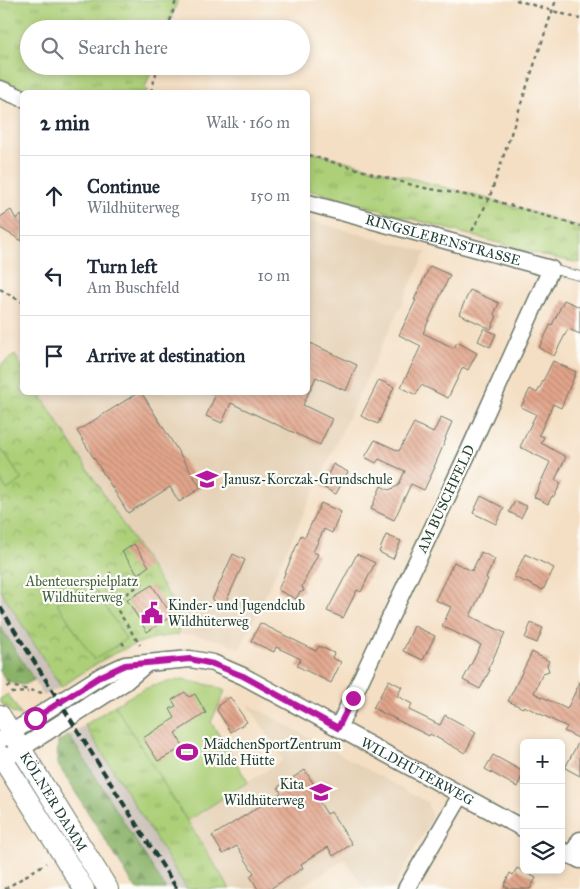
<!DOCTYPE html>
<html lang="en">
<head>
<meta charset="utf-8">
<style>
  body { margin:0; font-family:"IM FELL Great Primer",serif; background:#f2f2f3; color:#1f2937 }
  .controls { position:absolute; right:15px; bottom:15px; display:grid; overflow:hidden; border-radius:8px; box-shadow:0 2px 8px #0003 }
  .controls button { width:45px; height:45px; display:grid; place-items:center; padding:0; border:0; border-bottom:1px solid #e0e1e3; background:#fff; color:#1f2937; font:25px sans-serif }
  .stop { position:absolute; width:15px; height:15px; margin:-11px; border:4px solid #b5179e; border-radius:50%; background:#fff }
  .stop.end { background:#b5179e; border-color:#fff; box-shadow:0 1px 5px #0008 }
  .list { margin:0; padding:0; list-style:none }
  h2 { display:flex; justify-content:space-between; align-items:center; height:65px; margin:0; padding:0 20px; font-size:21px }
  h2 small { font-size:16px; font-weight:400; color:#747a83 }
  .list li { display:grid; grid-template-columns:32px 1fr auto; gap:15px; align-items:center; box-sizing:border-box; height:80px; padding:0 20px; border-top:1px solid #e0e1e3 }
  .list b { display:block; font-size:19px; white-space:nowrap }
  .list p { margin:0; font-size:16px; white-space:nowrap; color:#747a83 }
  .list em { font-size:16px; font-style:normal; color:#747a83 }
  .icon { flex:none; width:28px; height:28px; fill:none; stroke:currentColor; stroke-width:2; stroke-linecap:round; stroke-linejoin:round }
  .map { position:relative; flex:none; width:580px; height:889px; overflow:hidden }
  .search { position:absolute; background:#fff; box-shadow:0 2px 8px #0003; left:20px; top:20px; width:290px; height:55px; display:flex; align-items:center; gap:12px; box-sizing:border-box; padding:0 18px; border-radius:28px; color:#747a83; font-size:19px }
  .panel { position:absolute; background:#fff; box-shadow:0 2px 8px #0003; left:20px; top:90px; width:290px; height:305px; border-radius:8px }
  .map>svg:first-child { display:block }
</style>
</head>
<body>
<div class="map">
<svg width="580" height="889" viewBox="0 0 580 889">
  <defs>
    <pattern id="grass-tufts" width="24" height="20" patternUnits="userSpaceOnUse" patternTransform="scale(1.25)"><rect width="24" height="20" fill="#accf77"/><path d="M3 7l-1-3M5 7V3M7 7l1-3M15 17l-1-3M17 17v-4M19 17l1-3" fill="none" stroke="#8ba962"/></pattern>
    <pattern id="forest-firs" width="22" height="20" patternUnits="userSpaceOnUse" patternTransform="scale(1.25)"><rect width="22" height="20" fill="#89b268"/><path d="M5 1l3.5 6h-7zM16 11l3.5 6h-7z" fill="#6f9256"/></pattern>
    <pattern id="park-crowns" width="20" height="18" patternUnits="userSpaceOnUse" patternTransform="scale(1.25)"><rect width="20" height="18" fill="#accf77"/><path d="M2 6a3 3 0 1 1 6 0M12 15a3 3 0 1 1 6 0" fill="none" stroke="#8ba962"/></pattern>
    <pattern id="building-back-hatch" width="6" height="6" patternUnits="userSpaceOnUse" patternTransform="scale(1.25)"><rect width="6" height="6" fill="#e2a58b"/><path d="M-1 5l2 2M0 0l6 6M5-1l2 2" fill="none" stroke="#b78872"/></pattern>
  </defs>
  <rect width="100%" height="100%" fill="#fdfcf7"/>
  <filter id="ink" filterUnits="userSpaceOnUse"><feTurbulence type="fractalNoise" baseFrequency=".02" numOctaves="2"/><feDisplacementMap in="SourceGraphic" scale="10" xChannelSelector="R" yChannelSelector="G"/><feConvolveMatrix kernelMatrix="1 2 1 2 8 2 1 2 1" color-interpolation-filters="sRGB"/></filter>
  <filter id="wash" filterUnits="userSpaceOnUse"><feTurbulence type="fractalNoise" baseFrequency=".0096" numOctaves="4" result="noise"/><feDisplacementMap in="SourceGraphic" scale="20" xChannelSelector="R" yChannelSelector="G"/><feGaussianBlur stdDeviation="1.12" result="paint"/><feColorMatrix in="noise" values="0 0 0 0 0 0 0 0 0 0 0 0 0 0 0 0 0 1.4 0 .05"/><feComposite in="paint" operator="in"/></filter>
  <g filter="url(#wash)">
    <rect width="100%" height="100%" fill="#f4dfc4"/>
    <g fill="#e5d1b6">
      <path d="M 308,220 L 426,252 L 240,649 L 221,641 L 194,635 L 178,635 L 179,612 L 39,393 L 308,392 Z"/>
      <path d="M 248,704 L 427,802 L 432,818 L 393,889 L 365,889 L 345,859 L 298,889 L 230,889 L 187,821 L 283,760 Z"/>
    </g>
    <g fill="#ccc2b9">
      <path d="M 0,589 L 61,687 L 44,696 L 0,626 Z"/>
      <path d="M 85,725 L 187,889 L 166,889 L 69,735 Z"/>
    </g>
    <g fill="url(#grass-tufts)" stroke="#668656">
      <path d="M 0,0 L 178,0 L 167,29 L 29,29 L 29,66 L 153,66 L 145,88 L 148,92 L 32,92 L 0,79 Z"/>
      <path d="M 308,151 L 489,199 L 580,227 L 580,263 L 545,256 L 308,190 Z"/>
      <path d="M 8,694 L 21,715 L 13,713 L 0,702 L 0,699 Z"/>
      <path d="M 115,705 L 230,889 L 187,889 L 85,725 Z"/>
    </g>
    <g fill="url(#forest-firs)" stroke="#54784e">
      <path d="M 0,626 L 34,680 L 23,685 L 7,682 L 0,671 Z"/>
      <path d="M 69,735 L 166,889 L 136,889 L 57,763 L 58,742 Z"/>
    </g>
    <path fill="url(#park-crowns)" stroke="#668656" d="M 15,355 L 22,366 L 22,392 L 39,393 L 179,612 L 178,635 C 131,638 99,662 61,687 L 0,589 L 0,365 Z"/>
    <g fill="#accf77" stroke="#668656">
      <path d="M 2,450 L 22,480 L 7,490 L 0,479 L 0,451 Z"/>
      <path d="M 90,582 L 126,639 L 94,660 L 57,603 Z"/>
      <path d="M 183,680 L 214,686 L 225,691 L 211,722 L 248,782 L 187,821 L 115,705 C 141,690 152,683 183,680 Z"/>
    </g>
    <g id="blocks">
      <g fill="url(#building-back-hatch)">
        <path d="M 11,210 L 16,219 L 22,215 L 22,241 L 0,228 L 0,217 Z"/>
        <path d="M 430,266 L 450,275 L 423,333 L 454,348 L 457,342 L 477,353 L 468,370 L 463,367 L 448,398 L 421,385 L 416,395 L 401,387 L 421,346 L 399,335 L 416,300 L 414,300 Z"/>
        <path d="M 470,290 L 499,303 L 494,314 L 497,316 L 491,329 L 459,314 Z"/>
        <path d="M 564,300 L 580,307 L 580,334 L 568,329 L 554,356 L 539,348 L 551,324 L 552,325 Z"/>
        <path d="M 484,328 L 496,334 L 490,347 L 478,341 Z"/>
        <path d="M 308,342 L 357,365 L 346,391 L 316,377 L 303,405 L 332,419 L 320,445 L 231,403 L 222,423 L 206,416 L 215,396 L 209,392 L 308,392 Z"/>
        <path d="M 553,361 L 576,372 L 561,408 L 553,404 L 539,435 L 544,437 L 541,443 L 566,457 L 555,480 L 561,483 L 554,497 L 552,496 L 548,504 L 534,497 L 550,462 L 520,447 L 536,414 L 521,407 L 530,389 L 537,393 Z"/>
        <path d="M 379,380 L 394,387 L 378,424 L 361,416 Z"/>
        <path d="M 139,392 L 141,392 L 201,488 L 179,502 L 170,487 L 128,513 L 77,431 Z"/>
        <path d="M 441,417 L 452,422 L 445,438 L 446,439 L 434,467 L 435,467 L 424,490 L 411,484 L 394,520 L 371,509 L 381,486 L 389,490 L 398,486 L 405,471 L 379,459 L 376,463 L 365,457 L 375,440 L 399,451 L 414,423 L 433,433 Z"/>
        <path d="M 333,464 L 348,472 L 336,494 L 322,487 Z"/>
        <path d="M 481,496 L 504,508 L 496,524 L 473,513 Z"/>
        <path d="M 515,501 L 527,506 L 521,518 L 509,512 Z"/>
        <path d="M 321,503 L 341,512 L 332,533 L 324,529 L 313,552 L 318,554 L 302,586 L 304,591 L 299,593 L 296,599 L 278,590 L 301,535 L 305,537 Z"/>
        <path d="M 386,535 L 401,541 L 393,559 L 379,552 Z"/>
        <path d="M 134,544 L 149,566 L 138,574 L 122,552 Z"/>
        <path d="M 481,552 L 495,559 L 486,578 L 488,579 L 470,616 L 505,633 L 488,669 L 490,670 L 480,689 L 463,680 L 481,645 L 442,626 L 451,607 L 435,600 L 454,562 L 472,571 Z"/>
        <path d="M 233,554 L 245,560 L 224,606 L 212,600 Z"/>
        <path d="M 357,554 L 375,563 L 361,592 L 357,590 L 343,618 L 327,611 Z"/>
        <path d="M 525,554 L 554,568 L 543,590 L 514,577 Z"/>
        <path d="M 152,585 L 172,616 L 147,632 L 127,600 Z"/>
        <path d="M 260,623 L 316,651 L 319,646 L 334,653 L 332,658 L 341,662 L 331,683 L 297,666 L 301,659 L 276,647 L 274,652 L 251,641 Z"/>
        <path d="M 531,623 L 543,628 L 537,643 L 525,638 Z"/>
        <path d="M 414,626 L 435,636 L 423,660 L 403,651 Z"/>
        <path d="M 532,652 L 549,661 L 547,665 L 549,671 L 543,673 L 534,693 L 567,709 L 580,682 L 580,739 L 564,731 L 567,727 L 524,706 L 523,708 L 508,701 Z"/>
        <path d="M 389,680 L 402,687 L 397,696 L 412,704 L 409,710 L 440,725 L 445,715 L 476,732 L 465,753 L 430,734 L 429,736 L 373,708 Z"/>
        <path d="M 185,692 L 189,697 L 195,694 L 206,713 L 175,733 L 184,747 L 158,761 L 143,738 L 175,718 L 170,709 L 176,706 L 172,700 Z"/>
        <path d="M 230,697 L 247,722 L 231,732 L 217,710 L 220,704 Z"/>
        <path d="M 580,739 L 580,776 L 565,768 Z"/>
        <path d="M 493,755 L 524,772 L 517,787 L 485,769 Z"/>
        <path d="M 305,770 L 317,790 L 313,792 L 327,814 L 331,812 L 352,844 L 333,856 L 328,847 L 301,864 L 303,868 L 270,889 L 258,889 L 250,876 L 254,873 L 237,846 L 223,854 L 212,836 L 281,793 L 278,787 Z"/>
        <path d="M 517,868 L 536,878 L 530,889 L 510,889 L 504,886 L 510,873 L 513,875 Z"/>
      </g>
    </g>
  </g>
  <g filter="url(#ink)">
    <use href="#blocks" fill-opacity="0" stroke="#6a7666" stroke-width="1"/>
    <g fill="none" stroke-linecap="round" stroke-linejoin="round">
      <g stroke="#6a7666" stroke-width="10">
        <path id="service" d="M 551,269 L 580,276"/>
      </g>
      <g stroke="#6a7666" stroke-width="19">
        <g id="minor">
          <path d="M 0,89 L 22,98"/>
          <path id="s1" d="M 308,203 L 551,269 L 467,455 L 338,728"/>
          <path id="s2" d="M 0,740 L 101,676 L 125,665 L 190,659 L 213,663 L 243,676 L 524,829"/>
          <path d="M 3,760 L 125,682 L 146,664"/>
          <path d="M 561,850 L 580,860"/>
          <path d="M 572,856 L 580,840"/>
          <path d="M 406,889 L 461,795"/>
        </g>
      </g>
      <g stroke="#6a7666" stroke-width="22">
        <g id="tertiary">
          <path id="s3" d="M 0,715 L 108,889"/>
          <path d="M 0,755 L 84,889"/>
        </g>
      </g>
      <g stroke="#6a7666" stroke-width="2.5" stroke-dasharray="4 4" stroke-linecap="butt">
        <path d="M 516,0 L 580,19"/>
        <path d="M 168,29 L 176,0"/>
        <path d="M 151,92 L 158,66"/>
        <path d="M 308,155 L 419,187 L 489,199 L 580,226"/>
        <path d="M 472,231 L 489,199 L 556,0"/>
        <path d="M 0,289 L 22,302"/>
        <path d="M 110,572 L 113,603 L 140,645"/>
        <path d="M 113,603 L 144,582"/>
        <path d="M 122,642 L 126,649"/>
        <path d="M 7,687 L 10,686 L 43,693"/>
        <path d="M 11,693 L 28,692"/>
        <path d="M 5,889 L 46,863"/>
      </g>
      <use href="#service" stroke="#fff" stroke-width="8"/>
      <use href="#minor" stroke="#fff" stroke-width="16"/>
      <use href="#tertiary" stroke="#fff" stroke-width="20"/>
      <path stroke="#1f3d34" stroke-width="4" stroke-dasharray="8 4" stroke-linecap="butt" d="M 0,607 L 177,889"/>
    </g>
  </g>
  <g fill="none" stroke-linecap="round" stroke-linejoin="round" filter="url(#ink)">
    <path stroke="#b5179e" stroke-width="6" d="M 35,718 L 101,676 L 125,665 L 190,659 L 213,664 L 243,676 L 338,728 L 353,698"/>
  </g>
  <defs>
    <g id="school-bare" transform="scale(1.725)"><path d="M0-5L7-2L0 1L-7-2ZM-4 1L0 2.5L4 1V4Q0 6-4 4Z" fill="#b5179e" stroke="#fdfcf7" stroke-width="2.5" paint-order="stroke"/></g>
    <g id="civic-bare" transform="scale(1.725)"><path d="M-.6-6.5H3V-4.5H.6V-3L4-1V1h2V6H-6V1h2V-1L-.6-3ZM-1.2 2.5V6h2.4V2.5Z" fill="#b5179e" stroke="#fdfcf7" stroke-width="2.5" paint-order="stroke"/></g>
    <g id="stadium-bare" transform="scale(1.725)"><path d="M0-5a6.5 5 0 1 0 0 10a6.5 5 0 1 0 0-10ZM-3.5-1.8h7v3.6h-7Z" fill="#b5179e" stroke="#fdfcf7" stroke-width="2.5" paint-order="stroke"/></g>
  </defs>
  <g fill-rule="evenodd">
    <use href="#school-bare" x="207" y="479"/>
    <use href="#civic-bare" x="152" y="613"/>
    <use href="#stadium-bare" x="187" y="752"/>
    <use href="#school-bare" x="321" y="792"/>
  </g>
  <g text-anchor="middle" dominant-baseline="central" stroke-width="4.5" stroke-linejoin="round" paint-order="stroke">
    <g font-size="14" fill="#1f3d34" stroke="#fdfcf7">
      <text stroke="none"><textPath href="#s1" startOffset="140">RINGSLEBENSTRASSE</textPath></text>
      <text transform="translate(446 499) rotate(-65)">AM BUSCHFELD</text>
      <text stroke="none"><textPath href="#s2" startOffset="466">WILDHÜTERWEG</textPath></text>
      <text stroke="none"><textPath href="#s3" startOffset="102">KÖLNER DAMM</textPath></text>
    </g>
    <g font-size="14" fill="#1f3d34" stroke="#fdfcf7" text-anchor="start">
      <text x="223" y="479">Janusz-Korczak-Grundschule</text>
      <text x="168" y="605">Kinder- und Jugendclub<tspan x="168" dy="16">Wildhüterweg</tspan></text>
      <text x="203" y="744">MädchenSportZentrum<tspan x="203" dy="16">Wilde Hütte</tspan></text>
      <text x="304" y="784" text-anchor="end">Kita<tspan x="304" dy="16">Wildhüterweg</tspan></text>
    </g>
    <g font-size="14" fill="#426245" stroke="#fdfcf7">
      <text x="82" y="581">Abenteuerspielplatz<tspan x="82" dy="16">Wildhüterweg</tspan></text>
    </g>
  </g>
</svg>
<div class="controls">
<button>+</button>
<button>−</button>
<button><svg class="icon" aria-label="layers" viewBox="0 0 24 24"><path d="M12 4l9 5-9 5-9-5zM3 14l9 5 9-5"/></svg></button>
</div>
<div class="stop" style="left:35px;top:718px"></div>
<div class="stop end" style="left:353px;top:698px"></div>
<div class="search"><svg class="icon" aria-label="search" viewBox="0 0 24 24"><circle cx="10" cy="10" r="6"/><path d="M15 15l6 6"/></svg>Search here</div>
<section class="panel">
<h2>2 min<small>Walk · 160 m</small></h2>
<ul class="list">
<li><svg class="icon" aria-label="ahead" viewBox="0 0 24 24"><path d="M12 20V5M6 11l6-6 6 6"/></svg><div><b>Continue</b><p>Wildhüterweg</p></div><em>150 m</em></li>
<li><svg class="icon" aria-label="left" viewBox="0 0 24 24"><path d="M17 20v-9H6M10 6l-5 5 5 5"/></svg><div><b>Turn left</b><p>Am Buschfeld</p></div><em>10 m</em></li>
<li><svg class="icon" aria-label="arrive" viewBox="0 0 24 24"><path d="M6 21V4h12l-3 4 3 4H6"/></svg><div><b>Arrive at destination</b></div></li>
</ul>
</section>
</div>
</body>
</html>
